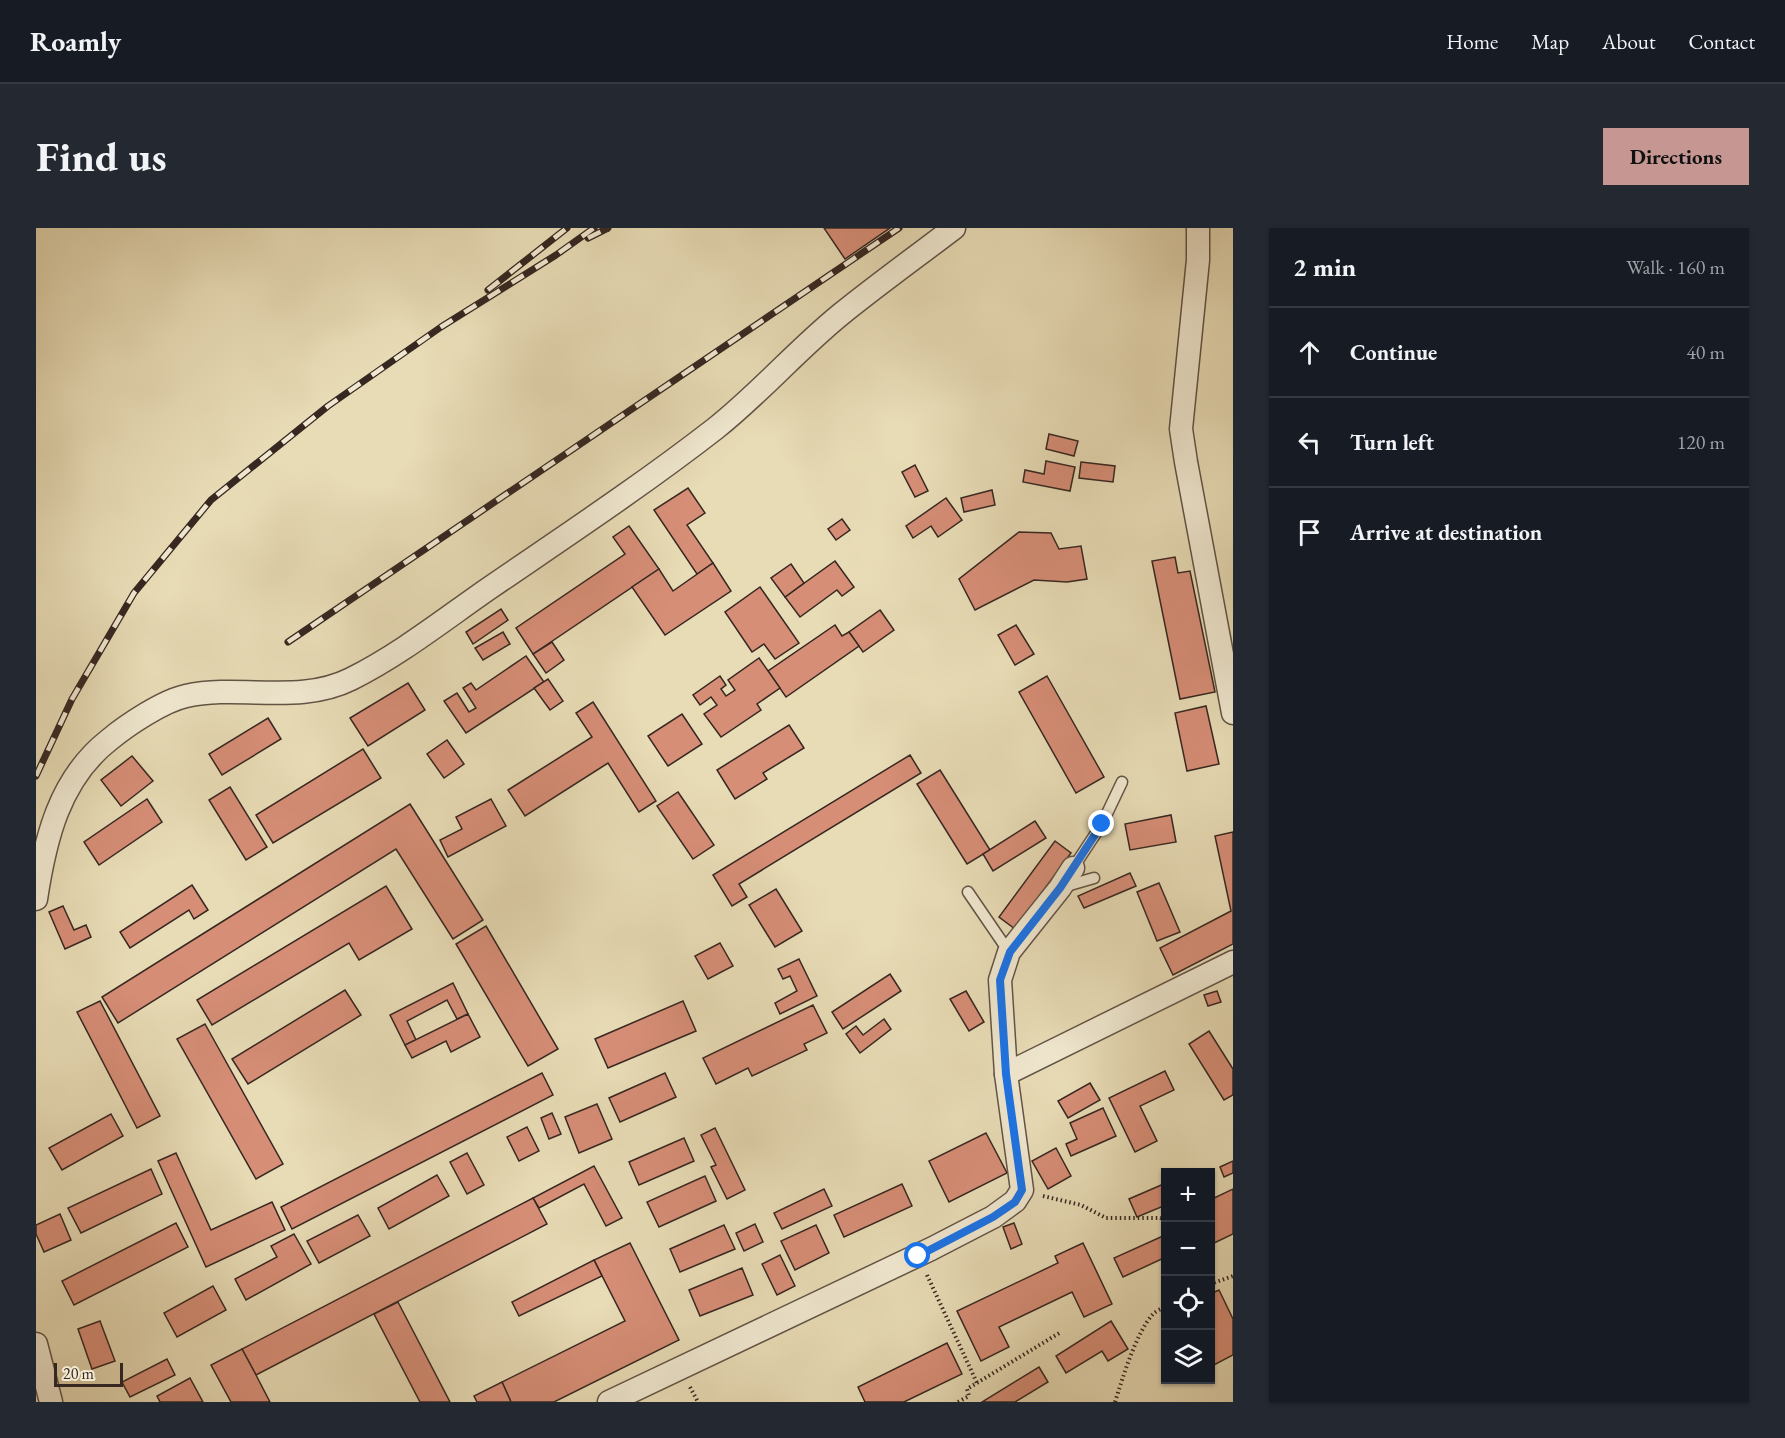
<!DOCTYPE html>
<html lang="en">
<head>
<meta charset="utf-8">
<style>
  body { margin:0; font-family:"EB Garamond",serif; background:#242831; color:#f1f3f6 }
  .controls { position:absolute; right:18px; bottom:18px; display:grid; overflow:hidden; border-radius:0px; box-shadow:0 2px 4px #0004 }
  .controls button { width:54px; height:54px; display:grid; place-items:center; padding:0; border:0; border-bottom:2px solid #363941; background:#171b24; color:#f1f3f6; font:30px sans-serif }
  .scale { position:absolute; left:18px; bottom:15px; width:69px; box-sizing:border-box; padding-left:6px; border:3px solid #362721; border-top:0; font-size:16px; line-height:21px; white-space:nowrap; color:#362721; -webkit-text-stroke:4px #f0e8d0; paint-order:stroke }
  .stop { position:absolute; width:18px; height:18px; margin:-14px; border:4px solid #1a73e8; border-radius:50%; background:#fff }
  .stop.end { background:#1a73e8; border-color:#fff; box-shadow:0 2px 6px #0008 }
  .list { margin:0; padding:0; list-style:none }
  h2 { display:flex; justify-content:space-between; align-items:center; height:78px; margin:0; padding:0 24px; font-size:26px }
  h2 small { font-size:20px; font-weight:400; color:#9ea1a6 }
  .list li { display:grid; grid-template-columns:39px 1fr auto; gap:18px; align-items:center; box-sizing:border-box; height:90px; padding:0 24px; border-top:2px solid #363941 }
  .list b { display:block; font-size:22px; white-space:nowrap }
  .list em { font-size:20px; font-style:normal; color:#9ea1a6 }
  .icon { flex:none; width:33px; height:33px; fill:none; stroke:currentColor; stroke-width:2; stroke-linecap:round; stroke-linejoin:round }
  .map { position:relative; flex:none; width:1197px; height:1174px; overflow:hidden; border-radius:0px }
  header { display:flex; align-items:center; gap:36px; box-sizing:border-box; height:84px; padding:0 30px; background:#171b24; border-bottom:2px solid #363941 }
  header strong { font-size:28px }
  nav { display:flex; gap:33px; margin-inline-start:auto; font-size:21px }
  .intro { display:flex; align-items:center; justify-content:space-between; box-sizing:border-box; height:144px; padding:0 36px }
  h1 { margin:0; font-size:42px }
  .button { padding:15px 27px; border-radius:0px; background:#c59692; color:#111; font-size:21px; font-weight:700 }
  main { display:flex; gap:36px; padding:0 36px }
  aside { flex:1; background:#171b24; border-radius:0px; box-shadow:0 2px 4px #0004 }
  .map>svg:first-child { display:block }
</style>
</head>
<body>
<header>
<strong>Roamly</strong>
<nav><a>Home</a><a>Map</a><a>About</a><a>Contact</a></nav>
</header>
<div class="intro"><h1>Find us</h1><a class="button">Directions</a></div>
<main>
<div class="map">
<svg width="1197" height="1174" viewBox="0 0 1197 1174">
  <rect width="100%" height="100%" fill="#e8dcb6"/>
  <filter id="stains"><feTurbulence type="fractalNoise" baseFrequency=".00333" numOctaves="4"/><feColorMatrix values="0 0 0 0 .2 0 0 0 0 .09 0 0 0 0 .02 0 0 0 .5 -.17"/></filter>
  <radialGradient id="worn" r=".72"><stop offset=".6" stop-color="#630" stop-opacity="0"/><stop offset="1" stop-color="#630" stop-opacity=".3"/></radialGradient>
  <g fill="#d78e77" stroke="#362721" stroke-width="1.5">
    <path d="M 788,0 L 854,0 L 809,31 Z"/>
    <path d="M 1013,206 L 1042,213 L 1038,228 L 1010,221 Z"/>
    <path d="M 1010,233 L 1039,239 L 1034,263 L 987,254 L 989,242 L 1008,246 Z"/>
    <path d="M 1045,234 L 1079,238 L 1077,254 L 1043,250 Z"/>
    <path d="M 879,237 L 892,263 L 879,269 L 866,244 Z"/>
    <path d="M 652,260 L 669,285 L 651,297 L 677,335 L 661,346 L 618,282 Z"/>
    <path d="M 956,262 L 959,277 L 928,284 L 925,270 Z"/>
    <path d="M 910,270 L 926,292 L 902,309 L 895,298 L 877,310 L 870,298 Z"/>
    <path d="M 806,291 L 814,302 L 800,312 L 792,301 Z"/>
    <path d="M 593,298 L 623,341 L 497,426 L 480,400 L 589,326 L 577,309 Z"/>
    <path d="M 983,304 L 1015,305 L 1023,321 L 1045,318 L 1051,351 L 1031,354 L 998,352 L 939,382 L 923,351 Z"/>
    <path d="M 1139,329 L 1142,345 L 1154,343 L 1179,464 L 1144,471 L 1116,333 Z"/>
    <path d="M 799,333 L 818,359 L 806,368 L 801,362 L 764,389 L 749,369 Z"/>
    <path d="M 677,335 L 695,363 L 629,407 L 596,359 L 623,341 L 637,363 Z"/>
    <path d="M 755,336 L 768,355 L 749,369 L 735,350 Z"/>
    <path d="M 724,359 L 763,415 L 739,431 L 728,416 L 716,424 L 689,384 Z"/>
    <path d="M 465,381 L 472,392 L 437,416 L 430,404 Z"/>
    <path d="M 844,382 L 858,402 L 827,424 L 813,404 Z"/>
    <path d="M 799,397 L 806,408 L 813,404 L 823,418 L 750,469 L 732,443 Z"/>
    <path d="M 980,397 L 998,426 L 979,437 L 962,407 Z"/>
    <path d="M 467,404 L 474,416 L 447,432 L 439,420 Z"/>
    <path d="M 516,414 L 528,432 L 510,445 L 497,426 Z"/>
    <path d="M 490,428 L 508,454 L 430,505 L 408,473 L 421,465 L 433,484 L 440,480 L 427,460 L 435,455 L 440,462 Z"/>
    <path d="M 723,430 L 744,460 L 721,476 L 725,482 L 685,509 L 668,486 L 681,477 L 675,469 L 664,477 L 657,467 L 684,448 L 690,457 L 685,461 L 690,468 L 699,462 L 692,452 Z"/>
    <path d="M 1011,448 L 1068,549 L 1040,565 L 983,464 Z"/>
    <path d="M 512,451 L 527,473 L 514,482 L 498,460 Z"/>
    <path d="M 372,455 L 389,482 L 332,518 L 314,490 Z"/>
    <path d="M 557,474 L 620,573 L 603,584 L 572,535 L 489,588 L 472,562 L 556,509 L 540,485 Z"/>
    <path d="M 1170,478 L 1183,536 L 1151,543 L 1139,485 Z"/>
    <path d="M 646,486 L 666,516 L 632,538 L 612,508 Z"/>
    <path d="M 232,490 L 245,511 L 186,547 L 173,526 Z"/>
    <path d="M 753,497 L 768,520 L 727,545 L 731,551 L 699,571 L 681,542 Z"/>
    <path d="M 411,512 L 428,536 L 408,550 L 391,526 Z"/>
    <path d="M 327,521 L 345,550 L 237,615 L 220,587 Z"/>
    <path d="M 874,527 L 885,545 L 703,656 L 711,669 L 696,678 L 677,647 Z"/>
    <path d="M 96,528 L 117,553 L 85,578 L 65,552 Z"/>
    <path d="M 904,542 L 954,622 L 931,636 L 881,556 Z"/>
    <path d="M 194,559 L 231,619 L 210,632 L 173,572 Z"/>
    <path d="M 642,564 L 678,617 L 657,631 L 621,578 Z"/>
    <path d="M 111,571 L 126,594 L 63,637 L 48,614 Z"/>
    <path d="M 455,571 L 470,598 L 412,629 L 404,612 L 426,601 L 420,589 Z"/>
    <path d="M 374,576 L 447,692 L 417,711 L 360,621 L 82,795 L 66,769 Z"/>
    <path d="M 1135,587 L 1140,614 L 1094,622 L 1089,596 Z"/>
    <path d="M 999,593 L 1010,610 L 957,643 L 947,626 Z"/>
    <path d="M 1197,604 L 1197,716 L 1137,747 L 1124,720 L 1195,683 L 1179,608 Z"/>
    <path d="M 1019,613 L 1035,625 L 979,701 L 963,689 Z"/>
    <path d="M 1094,645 L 1100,658 L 1048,680 L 1042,668 Z"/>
    <path d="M 1123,655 L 1144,704 L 1121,713 L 1101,664 Z"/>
    <path d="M 156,657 L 172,682 L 158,691 L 153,682 L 94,720 L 84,704 Z"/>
    <path d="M 350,658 L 376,701 L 323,732 L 313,715 L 176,797 L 161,772 Z"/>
    <path d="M 740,661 L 766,703 L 739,719 L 713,677 Z"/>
    <path d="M 27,678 L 38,702 L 50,697 L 55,709 L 29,721 L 13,684 Z"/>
    <path d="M 450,698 L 522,821 L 492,838 L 420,716 Z"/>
    <path d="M 684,715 L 697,738 L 672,751 L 659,728 Z"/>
    <path d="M 763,731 L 781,768 L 744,786 L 739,775 L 761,763 L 754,748 L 747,751 L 742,741 Z"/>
    <path d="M 854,746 L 865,763 L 807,801 L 796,784 Z"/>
    <path d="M 417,755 L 432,786 L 421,791 L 411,772 L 371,793 L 380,812 L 369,817 L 354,787 Z"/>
    <path d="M 309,762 L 325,787 L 212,856 L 196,831 Z"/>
    <path d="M 930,763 L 948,794 L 933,803 L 914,771 Z"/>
    <path d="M 1181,763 L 1185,774 L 1172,778 L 1168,767 Z"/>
    <path d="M 64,773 L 124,888 L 101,900 L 41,784 Z"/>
    <path d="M 647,773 L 660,803 L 572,840 L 559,811 Z"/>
    <path d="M 777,777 L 791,805 L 768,816 L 771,822 L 716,848 L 712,840 L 680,856 L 667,830 Z"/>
    <path d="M 432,786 L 444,809 L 415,824 L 410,813 L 376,830 L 369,817 Z"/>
    <path d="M 848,791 L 855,801 L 824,825 L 810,806 L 820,798 L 827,807 Z"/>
    <path d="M 169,796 L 247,936 L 220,951 L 141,811 Z"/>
    <path d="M 1173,803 L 1197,841 L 1197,867 L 1188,872 L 1153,816 Z"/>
    <path d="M 1129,843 L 1138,862 L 1104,878 L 1121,913 L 1099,924 L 1073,870 Z"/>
    <path d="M 506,845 L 517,867 L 256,1001 L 245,979 Z"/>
    <path d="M 629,845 L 640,869 L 584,894 L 573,870 Z"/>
    <path d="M 1054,855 L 1064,872 L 1032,890 L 1022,873 Z"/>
    <path d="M 561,876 L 576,911 L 543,925 L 529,889 Z"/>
    <path d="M 1067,880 L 1080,908 L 1035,928 L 1030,916 L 1041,911 L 1034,895 Z"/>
    <path d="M 516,885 L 525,906 L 513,911 L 505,890 Z"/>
    <path d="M 75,886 L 87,908 L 26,942 L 13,920 Z"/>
    <path d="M 491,899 L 503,923 L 483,933 L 471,909 Z"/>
    <path d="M 679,900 L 709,962 L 691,971 L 675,939 L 680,937 L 665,907 Z"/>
    <path d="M 950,905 L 971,945 L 913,974 L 893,933 Z"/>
    <path d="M 648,910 L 658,933 L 603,957 L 593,934 Z"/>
    <path d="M 1020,920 L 1035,948 L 1012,961 L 996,933 Z"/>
    <path d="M 140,925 L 175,1002 L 236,974 L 249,1002 L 170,1039 L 122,933 Z"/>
    <path d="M 431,925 L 448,957 L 431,966 L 414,934 Z"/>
    <path d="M 1197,933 L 1197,945 L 1188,949 L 1184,939 Z"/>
    <path d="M 558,938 L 586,990 L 570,998 L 548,956 L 503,980 L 497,970 Z"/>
    <path d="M 115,941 L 126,966 L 45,1005 L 32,980 Z"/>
    <path d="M 401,947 L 413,968 L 353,1001 L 342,980 Z"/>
    <path d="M 669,948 L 680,973 L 623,999 L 611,974 Z"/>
    <path d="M 1130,955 L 1130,977 L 1101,989 L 1093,971 Z"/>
    <path d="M 866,956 L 876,978 L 808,1009 L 798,987 Z"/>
    <path d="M 788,961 L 796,978 L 746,1001 L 738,985 Z"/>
    <path d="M 1197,961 L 1197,1006 L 1174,1017 L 1174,972 Z"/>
    <path d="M 497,970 L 511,996 L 220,1147 L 206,1121 Z"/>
    <path d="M 24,986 L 35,1012 L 8,1024 L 0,1006 L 0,997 Z"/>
    <path d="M 322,987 L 334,1008 L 283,1035 L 271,1013 Z"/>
    <path d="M 140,995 L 152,1019 L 38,1077 L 26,1053 Z"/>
    <path d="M 978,995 L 986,1016 L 975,1021 L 967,999 Z"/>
    <path d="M 719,996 L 727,1014 L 708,1023 L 700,1005 Z"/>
    <path d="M 688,997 L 699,1021 L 644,1044 L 634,1021 Z"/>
    <path d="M 780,997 L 793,1025 L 759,1042 L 745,1013 Z"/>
    <path d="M 258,1006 L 275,1036 L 210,1072 L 199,1051 L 241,1029 L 235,1018 Z"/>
    <path d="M 1127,1008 L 1130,1012 L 1130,1029 L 1087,1049 L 1078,1030 Z"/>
    <path d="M 594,1015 L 643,1112 L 518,1174 L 475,1174 L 466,1154 L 589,1093 L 558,1032 Z"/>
    <path d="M 1047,1015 L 1076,1076 L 1048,1089 L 1036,1064 L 963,1099 L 973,1119 L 945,1133 L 921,1083 L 1022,1035 L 1019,1028 Z"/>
    <path d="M 744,1027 L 759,1058 L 741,1067 L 726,1036 Z"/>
    <path d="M 558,1032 L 566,1048 L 483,1088 L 476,1074 Z"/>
    <path d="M 706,1040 L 717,1067 L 664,1088 L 653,1062 Z"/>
    <path d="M 177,1058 L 190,1082 L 141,1109 L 128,1085 Z"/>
    <path d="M 1183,1062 L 1197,1091 L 1197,1127 L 1174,1139 L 1174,1112 L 1177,1111 L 1174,1107 L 1174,1066 Z"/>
    <path d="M 362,1074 L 414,1174 L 384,1174 L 338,1086 Z"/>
    <path d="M 64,1093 L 79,1133 L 56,1141 L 42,1101 Z"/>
    <path d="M 1075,1093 L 1092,1121 L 1072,1133 L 1066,1123 L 1030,1145 L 1020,1128 Z"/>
    <path d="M 911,1115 L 926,1146 L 868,1174 L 829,1174 L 822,1159 Z"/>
    <path d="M 206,1121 L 220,1147 L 234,1174 L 195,1174 L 175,1137 Z"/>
    <path d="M 131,1131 L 139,1147 L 94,1169 L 86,1154 Z"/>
    <path d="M 1003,1139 L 1012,1154 L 979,1174 L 946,1174 Z"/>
    <path d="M 154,1150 L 167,1174 L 124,1174 L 121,1168 Z"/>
    <path d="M 466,1154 L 475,1174 L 441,1174 L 438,1168 Z"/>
  </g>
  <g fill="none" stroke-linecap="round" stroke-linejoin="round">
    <g stroke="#625446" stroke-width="13">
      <g id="service">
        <path d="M 1037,640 L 1066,596 L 1086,554"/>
        <path d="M 1027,659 L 1058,650"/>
        <path d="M 932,664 L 973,724"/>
      </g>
    </g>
    <g stroke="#625446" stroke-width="25">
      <g id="minor">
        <path d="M 1162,0 L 1162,32 L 1145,201 L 1150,234 L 1197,485"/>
        <path d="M 0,671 C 9,612 23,551 73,512 C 91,497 127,473 150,468 C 205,456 263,477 315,451 C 365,426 410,390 455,359 C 531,307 608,256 680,200 C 724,165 761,122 804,87 C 841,57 880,29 918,0"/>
        <path d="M 970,846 L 1197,734"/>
        <path d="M 0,1116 L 15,1174"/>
        <path d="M 573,1174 L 895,1021 L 957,989 L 979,973 L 986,962 L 970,846 L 964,752 L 973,724 L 1024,660 L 1037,640"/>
      </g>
    </g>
    <g stroke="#362721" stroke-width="4" stroke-dasharray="1.5 3" stroke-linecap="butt">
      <path d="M 1007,968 L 1045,977 L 1070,990 L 1125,990 L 1130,998"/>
      <path d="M 891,1047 L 941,1155"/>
      <path d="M 1174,1056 L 1197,1048"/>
      <path d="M 654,1159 L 662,1174"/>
      <path d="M 922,1174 L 933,1168 L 931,1161 L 1025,1104"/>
      <path d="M 1079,1174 C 1087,1149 1100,1105 1117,1086 C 1120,1083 1125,1081 1130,1079"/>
    </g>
    <use href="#service" stroke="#f0e8d0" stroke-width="10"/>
    <use href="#minor" stroke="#f0e8d0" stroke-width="22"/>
    <g stroke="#362721" stroke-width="7">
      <g id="rail">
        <path d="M 552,10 L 572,0"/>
        <path d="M 452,62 L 531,0"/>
        <path d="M 252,414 L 863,0"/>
        <path d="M 0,548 L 36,471 L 98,365 L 175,272 L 292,178 L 405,99 L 520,27 L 558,0"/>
      </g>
    </g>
    <use href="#rail" stroke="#f0e8d0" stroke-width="4.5" stroke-dasharray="14" stroke-linecap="butt"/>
  </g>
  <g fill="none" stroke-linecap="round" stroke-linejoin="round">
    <path stroke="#1a73e8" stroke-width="8" d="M 882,1028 L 957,989 L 979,974 L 986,962 L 970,846 L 964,752 L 974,724 L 1024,660 L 1066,596"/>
  </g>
  <rect width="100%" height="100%" filter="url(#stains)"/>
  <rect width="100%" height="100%" fill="url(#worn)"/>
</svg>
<div class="controls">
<button>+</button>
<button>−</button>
<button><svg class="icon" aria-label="locate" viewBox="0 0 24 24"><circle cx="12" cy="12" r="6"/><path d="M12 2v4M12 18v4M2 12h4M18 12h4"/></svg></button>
<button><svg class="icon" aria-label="layers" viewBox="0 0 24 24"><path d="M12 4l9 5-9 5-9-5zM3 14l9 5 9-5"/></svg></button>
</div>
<div class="scale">20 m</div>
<div class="stop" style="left:882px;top:1028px"></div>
<div class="stop end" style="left:1066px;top:596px"></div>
</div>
<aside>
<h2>2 min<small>Walk · 160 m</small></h2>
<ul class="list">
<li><svg class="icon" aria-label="ahead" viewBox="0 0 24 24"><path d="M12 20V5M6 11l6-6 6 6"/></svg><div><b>Continue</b></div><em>40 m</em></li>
<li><svg class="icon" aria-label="left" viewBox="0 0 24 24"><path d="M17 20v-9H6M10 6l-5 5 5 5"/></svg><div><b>Turn left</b></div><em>120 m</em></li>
<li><svg class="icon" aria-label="arrive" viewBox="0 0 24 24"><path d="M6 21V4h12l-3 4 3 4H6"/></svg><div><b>Arrive at destination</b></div></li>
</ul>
</aside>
</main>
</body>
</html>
